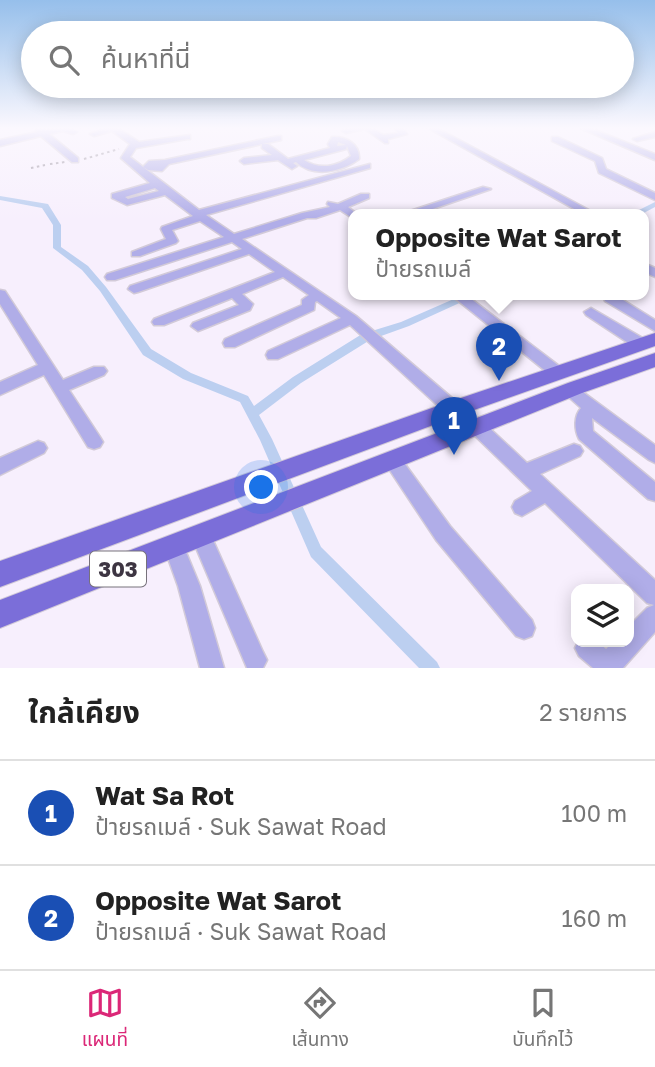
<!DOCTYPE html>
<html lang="th">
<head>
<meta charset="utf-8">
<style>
  body { margin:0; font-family:"Golos Text","Noto Sans Thai",sans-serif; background:#f2f2f2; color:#222 }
  .controls { position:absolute; right:21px; bottom:21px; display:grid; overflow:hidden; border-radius:14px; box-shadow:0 4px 18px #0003 }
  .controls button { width:63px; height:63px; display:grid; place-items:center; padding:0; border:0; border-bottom:2px solid #e0e0e0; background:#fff; color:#222; font:35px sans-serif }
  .you { position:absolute; left:262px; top:488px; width:24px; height:24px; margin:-18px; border:5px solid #fff; border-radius:50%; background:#1a73e8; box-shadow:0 0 0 10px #1a73e833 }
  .badge { display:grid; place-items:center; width:46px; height:46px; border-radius:50%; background:#db2777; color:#fff; font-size:23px; font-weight:700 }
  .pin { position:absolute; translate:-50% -58px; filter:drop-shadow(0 2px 4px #0008) }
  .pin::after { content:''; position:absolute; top:37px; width:24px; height:21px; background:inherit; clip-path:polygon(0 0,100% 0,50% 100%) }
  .popup { position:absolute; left:348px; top:209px; width:301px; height:91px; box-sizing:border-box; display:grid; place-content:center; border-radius:14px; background:#fff; filter:drop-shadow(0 2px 5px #0005); font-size:23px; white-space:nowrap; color:#767676 }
  .popup b { font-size:26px; color:#222 }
  .popup::after { content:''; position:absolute; left:50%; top:100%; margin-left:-14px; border:14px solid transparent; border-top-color:#fff }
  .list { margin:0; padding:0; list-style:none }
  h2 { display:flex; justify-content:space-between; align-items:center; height:91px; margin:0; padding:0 28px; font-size:30px }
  h2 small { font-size:23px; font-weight:400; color:#767676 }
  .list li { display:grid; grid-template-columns:46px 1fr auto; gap:21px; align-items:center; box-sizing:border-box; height:105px; padding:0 28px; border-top:2px solid #e0e0e0 }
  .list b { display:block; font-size:26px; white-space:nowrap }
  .list p { margin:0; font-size:23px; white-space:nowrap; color:#767676 }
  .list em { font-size:23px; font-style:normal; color:#767676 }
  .icon { flex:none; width:38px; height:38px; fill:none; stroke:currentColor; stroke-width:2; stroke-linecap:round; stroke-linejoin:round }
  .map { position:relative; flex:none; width:655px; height:668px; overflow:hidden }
  .search { position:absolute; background:#fff; box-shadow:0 4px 18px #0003; left:21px; right:21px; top:21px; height:77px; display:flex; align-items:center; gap:18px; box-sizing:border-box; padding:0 24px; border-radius:38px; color:#767676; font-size:26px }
  .sheet { height:301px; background:#fff }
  nav { display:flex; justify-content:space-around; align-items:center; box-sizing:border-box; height:98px; border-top:2px solid #e0e0e0; background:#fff; font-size:19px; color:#767676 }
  nav a { display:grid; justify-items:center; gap:4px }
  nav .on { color:#db2777 }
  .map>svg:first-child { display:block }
</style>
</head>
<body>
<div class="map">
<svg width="655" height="668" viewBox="0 0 655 668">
  <rect width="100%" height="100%" fill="#f7effd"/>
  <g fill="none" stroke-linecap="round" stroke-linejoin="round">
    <g fill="#bccff0" fill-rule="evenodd">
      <path d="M 0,196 L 48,204 L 61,225 L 61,247 L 88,266 L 106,287 L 151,349 L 191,373 L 248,396 L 254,406 L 293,377 L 362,334 L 401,322 L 463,295 L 477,295 L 409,326 L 370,340 L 301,383 L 259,415 L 272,439 L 321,547 L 437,662 L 440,668 L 419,668 L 311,557 L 260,440 L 240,402 L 183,379 L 143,355 L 100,291 L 82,270 L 53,248 L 53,225 L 42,208 L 0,200 Z"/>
      <path d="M 655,202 L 655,207 L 640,215 L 629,215 Z"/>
    </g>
    <g stroke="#d2cad8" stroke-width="3">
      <g id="minor">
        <path d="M 35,128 C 39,128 43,129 47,130 C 59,130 66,125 77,132 L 73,134 L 63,131 L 49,134 L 78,158 L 78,162 L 72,162 L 41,136 L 0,146 L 0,140 L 37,132 Z"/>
        <path d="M 107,128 L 118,128 L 139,142 L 190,135 L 190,139 L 187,139 L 136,148 L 130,157 L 199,210 L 370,164 L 370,168 L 206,215 L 234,234 L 302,213 L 330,207 L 327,204 L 328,202 L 338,204 L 361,194 L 369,194 L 369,198 L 348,207 L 358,215 L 354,215 L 354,219 L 340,210 L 316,218 L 307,218 L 242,239 L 356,316 L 459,404 L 461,409 L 459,414 L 453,415 L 447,414 L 350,325 L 278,359 L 268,359 L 266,355 L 268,351 L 341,318 L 317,301 L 315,302 L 314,310 L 235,347 L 225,347 L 223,343 L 225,339 L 302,305 L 302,300 L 309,295 L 283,277 L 242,294 L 253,304 L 250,310 L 203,329 L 198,331 L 191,326 L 193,323 L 239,305 L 232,298 L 164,325 L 154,325 L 152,322 L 154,319 L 275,272 L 249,254 L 138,292 L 134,293 L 128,289 L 130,286 L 242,249 L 232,242 L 115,280 L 107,280 L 105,277 L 107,274 L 224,237 L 200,221 L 172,230 L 178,241 L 176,243 L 140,256 L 132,256 L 132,252 L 166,239 L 161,229 L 162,227 L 193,216 L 165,195 L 127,205 L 112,198 L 112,194 L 150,183 L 121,158 L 130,144 L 112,131 L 94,136 L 90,134 ZM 155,188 L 159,191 L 128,199 L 125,197 Z"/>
        <path d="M 351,128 L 372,128 L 383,135 L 398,133 L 395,128 L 403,128 L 407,134 L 388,139 L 388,143 L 385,143 L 365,129 L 346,133 L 342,131 Z"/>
        <path d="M 428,128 L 437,128 L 598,215 L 585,215 Z"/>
        <path d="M 580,128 L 590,128 L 655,154 L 655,160 Z"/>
        <path d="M 655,132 L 655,137 L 637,141 L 633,139 Z"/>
        <path d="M 278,136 L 281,136 L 281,140 L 169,164 L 162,171 L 148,170 L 143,167 L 149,161 L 165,160 Z"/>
        <path d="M 332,137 C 346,136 360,144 359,159 C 342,172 313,178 296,162 L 293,163 L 297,166 L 292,169 L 278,160 L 244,164 L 240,161 L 244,158 L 272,155 L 262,148 L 262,144 L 268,144 L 288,159 L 330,148 L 328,144 ZM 338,142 L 346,145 L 337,146 ZM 347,146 L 351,156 C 337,167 319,170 304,160 L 346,149 Z"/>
        <path d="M 552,137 L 558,137 L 602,158 L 606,169 L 655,193 L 655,200 L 599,173 L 595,161 L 552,141 Z"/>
        <path d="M 483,187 L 491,189 L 415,215 L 398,215 Z"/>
        <path d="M 644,263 L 655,268 L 655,277 L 644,272 Z"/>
        <path d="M 0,290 L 5,291 L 63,380 L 94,367 L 104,367 L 107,371 L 104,375 L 69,390 L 100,437 L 103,442 L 100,447 L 94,449 L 88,447 L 44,375 L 0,395 L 0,382 L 38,365 L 0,304 Z"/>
        <path d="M 451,295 L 466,295 L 563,369 L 566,373 L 563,377 L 553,377 Z"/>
        <path d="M 605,295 L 615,295 L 655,320 L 655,331 L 605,301 L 604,298 Z"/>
        <path d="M 591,308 L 646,340 L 648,344 L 646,348 L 636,348 L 586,315 L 584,312 Z"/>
        <path d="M 570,385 L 576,387 L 655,445 L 655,463 L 649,460 L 592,418 L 593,431 L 655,482 L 655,501 L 648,499 L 579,439 C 574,429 574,416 581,408 L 562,391 L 564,387 Z"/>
        <path d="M 478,421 L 484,423 L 527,463 L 574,444 L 580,446 L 583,451 L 580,456 L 540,474 L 655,580 L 655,632 L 623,668 L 593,668 L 579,656 L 575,648 L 578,642 L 598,642 L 606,649 L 613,642 L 629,642 L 629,626 L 647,608 L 654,605 L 647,603 L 545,503 L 522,516 L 515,513 L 512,507 L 515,501 L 532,491 L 472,433 L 470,428 L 472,423 Z"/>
        <path d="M 38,441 L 44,443 L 47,448 L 44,453 L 0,475 L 0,458 Z"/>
        <path d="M 393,453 L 399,456 L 450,526 L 532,620 L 535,628 L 532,636 L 524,639 L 516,636 L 436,540 L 387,466 L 384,461 L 387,456 Z"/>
        <path d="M 201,526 L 208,529 L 263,652 L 267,660 L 263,668 L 247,668 L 191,536 L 194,529 Z"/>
        <path d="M 174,537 L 181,540 L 200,586 L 224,668 L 200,668 L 178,586 L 164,547 L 167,540 Z"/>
      </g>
    </g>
    <g stroke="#d2cad8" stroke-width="2">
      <g id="major">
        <path d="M 655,333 L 655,346 L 460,415 L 0,587 L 0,561 L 446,403 Z"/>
        <path d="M 655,353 L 655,367 L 582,393 L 0,628 L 0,600 L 568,383 Z"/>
      </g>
    </g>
    <g stroke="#938b98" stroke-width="2" stroke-dasharray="2.5 3.5" stroke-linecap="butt">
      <path d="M 84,159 L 119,149"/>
      <path d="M 50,164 L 65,162"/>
      <path d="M 31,168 L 45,165"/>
    </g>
    <use href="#minor" fill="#b0ade8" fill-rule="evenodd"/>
    <use href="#major" fill="#7b6ed9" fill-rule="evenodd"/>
  </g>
  <linearGradient id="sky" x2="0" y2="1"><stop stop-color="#96bfeb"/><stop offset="0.58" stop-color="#fbf8fe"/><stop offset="1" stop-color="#fbf8fe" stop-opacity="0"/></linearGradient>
  <rect width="655" height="221" fill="url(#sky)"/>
  <g text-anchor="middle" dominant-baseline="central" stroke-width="7" stroke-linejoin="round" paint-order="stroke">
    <rect fill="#fff" stroke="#77727b" stroke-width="2" x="90" y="551.5" width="56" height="35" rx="5"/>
    <g font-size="21" font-weight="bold" fill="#3d3542">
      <text x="118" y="569">303</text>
    </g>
  </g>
</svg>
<div class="controls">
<button><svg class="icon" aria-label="layers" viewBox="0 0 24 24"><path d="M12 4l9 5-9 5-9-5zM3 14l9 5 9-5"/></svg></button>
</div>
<div class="you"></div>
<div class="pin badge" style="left:454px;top:455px;background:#1a4fb4">1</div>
<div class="pin badge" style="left:499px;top:381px;background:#1a4fb4">2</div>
<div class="popup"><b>Opposite Wat Sarot</b>ป้ายรถเมล์</div>
<div class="search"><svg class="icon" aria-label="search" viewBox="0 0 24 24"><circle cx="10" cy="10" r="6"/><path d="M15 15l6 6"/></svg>ค้นหาที่นี่</div>
</div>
<section class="sheet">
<h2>ใกล้เคียง<small>2 รายการ</small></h2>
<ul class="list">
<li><span class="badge" style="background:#1a4fb4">1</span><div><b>Wat Sa Rot</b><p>ป้ายรถเมล์ · Suk Sawat Road</p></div><em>100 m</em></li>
<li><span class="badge" style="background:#1a4fb4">2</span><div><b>Opposite Wat Sarot</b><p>ป้ายรถเมล์ · Suk Sawat Road</p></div><em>160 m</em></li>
</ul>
</section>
<nav>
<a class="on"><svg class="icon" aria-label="map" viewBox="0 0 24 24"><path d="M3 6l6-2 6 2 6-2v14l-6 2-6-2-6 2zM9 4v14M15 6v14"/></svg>แผนที่</a>
<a><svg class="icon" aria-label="directions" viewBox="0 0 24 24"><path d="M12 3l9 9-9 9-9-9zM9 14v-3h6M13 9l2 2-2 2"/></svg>เส้นทาง</a>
<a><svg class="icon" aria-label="saved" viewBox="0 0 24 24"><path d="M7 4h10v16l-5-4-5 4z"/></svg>บันทึกไว้</a>
</nav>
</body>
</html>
